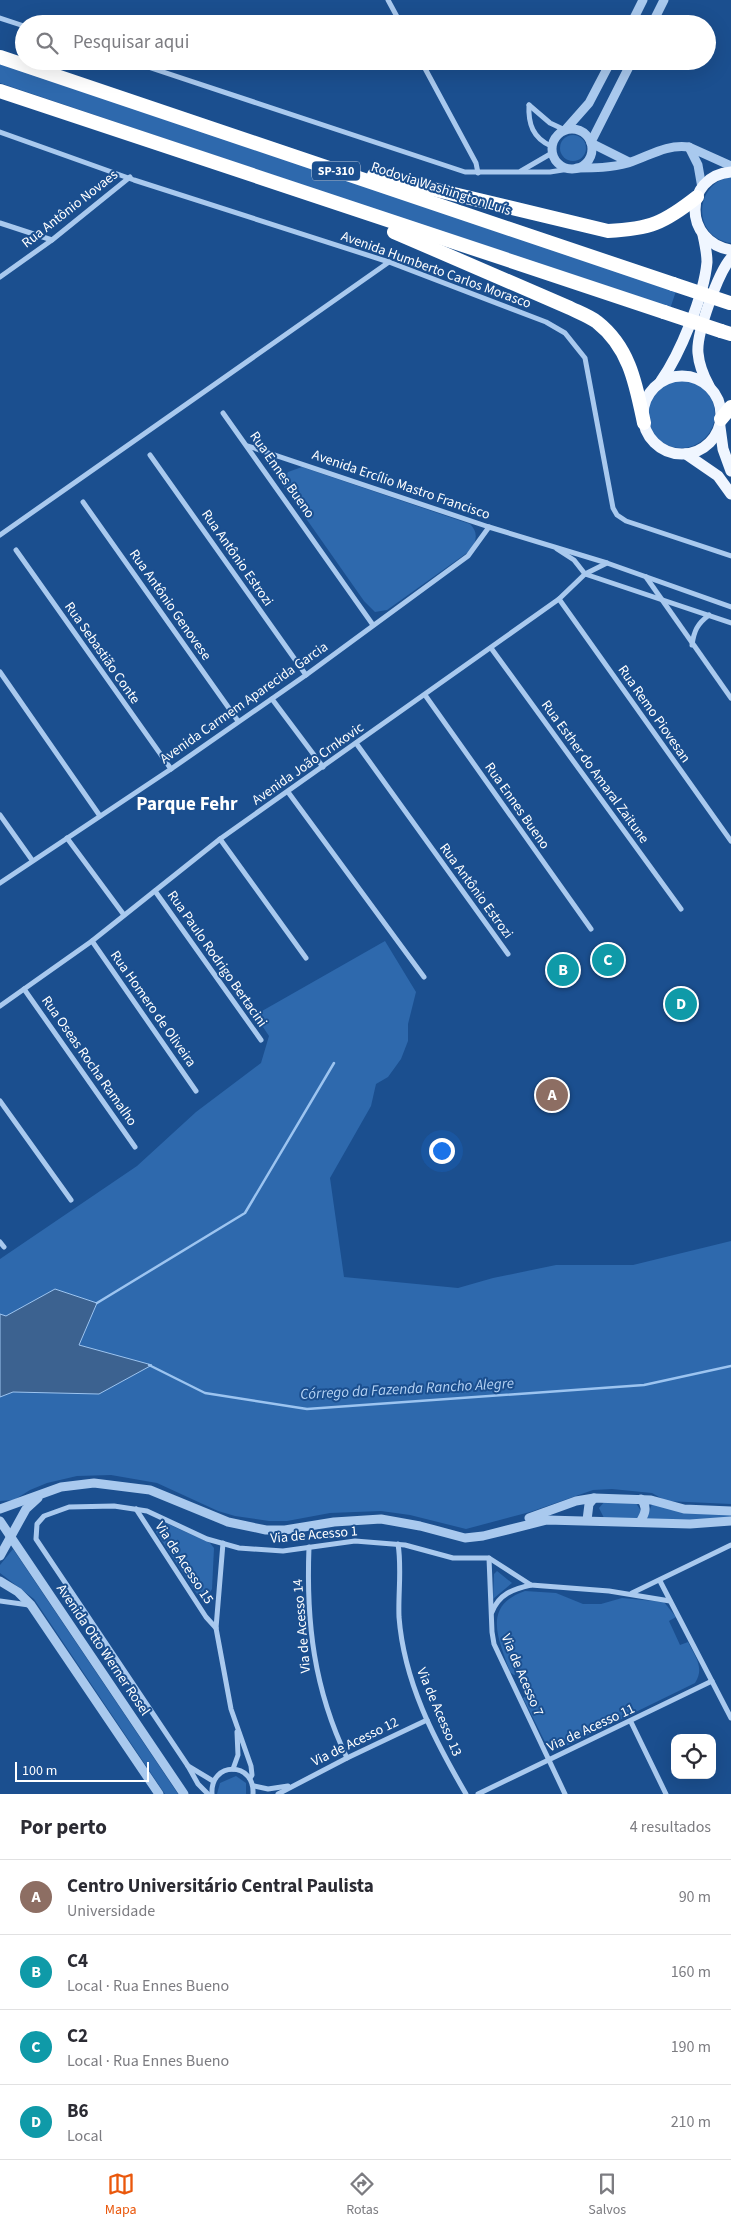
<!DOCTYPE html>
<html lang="pt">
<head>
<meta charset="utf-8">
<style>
  body { margin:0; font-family:"Source Sans 3",sans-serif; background:#f7f7f7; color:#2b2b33 }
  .controls { position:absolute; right:15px; bottom:15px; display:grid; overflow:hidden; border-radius:10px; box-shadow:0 5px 20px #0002 }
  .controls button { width:45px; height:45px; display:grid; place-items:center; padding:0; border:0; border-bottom:1px solid #e1e1e2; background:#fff; color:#2b2b33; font:25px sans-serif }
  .scale { position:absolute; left:15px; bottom:12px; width:134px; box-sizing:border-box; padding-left:5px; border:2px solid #fff; border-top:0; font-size:14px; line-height:18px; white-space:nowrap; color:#fff; -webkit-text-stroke:4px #1b4f8f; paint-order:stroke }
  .you { position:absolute; left:441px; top:1150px; width:18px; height:18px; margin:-12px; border:4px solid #fff; border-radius:50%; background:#1a73e8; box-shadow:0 0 0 8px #1a73e833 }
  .badge { display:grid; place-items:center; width:32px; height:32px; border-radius:50%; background:#ea580c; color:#fff; font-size:16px; font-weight:700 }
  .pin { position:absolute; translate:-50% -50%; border:2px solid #fff; box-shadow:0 1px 5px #0006 }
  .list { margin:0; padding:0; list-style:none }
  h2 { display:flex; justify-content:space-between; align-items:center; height:65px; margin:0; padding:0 20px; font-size:21px }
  h2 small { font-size:16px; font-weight:400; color:#7c7c81 }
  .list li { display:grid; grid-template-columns:32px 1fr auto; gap:15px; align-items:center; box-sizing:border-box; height:75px; padding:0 20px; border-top:1px solid #e1e1e2 }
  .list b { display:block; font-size:19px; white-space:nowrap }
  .list p { margin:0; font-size:16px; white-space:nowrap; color:#7c7c81 }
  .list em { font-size:16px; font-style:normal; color:#7c7c81 }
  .icon { flex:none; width:28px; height:28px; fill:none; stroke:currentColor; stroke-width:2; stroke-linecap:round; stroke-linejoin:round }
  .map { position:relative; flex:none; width:731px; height:1794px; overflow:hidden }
  .search { position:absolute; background:#fff; box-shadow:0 5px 20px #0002; left:15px; right:15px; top:15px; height:55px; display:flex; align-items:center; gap:12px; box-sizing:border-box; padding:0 18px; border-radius:28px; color:#7c7c81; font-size:19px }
  .sheet { height:365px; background:#fff }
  nav { display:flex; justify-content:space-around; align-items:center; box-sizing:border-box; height:70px; border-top:1px solid #e1e1e2; background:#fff; font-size:14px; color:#7c7c81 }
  nav a { display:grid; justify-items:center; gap:2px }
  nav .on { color:#ea580c }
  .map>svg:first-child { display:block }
</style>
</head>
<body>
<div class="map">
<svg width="731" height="1794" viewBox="0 0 731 1794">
  <rect width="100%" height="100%" fill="#1b4f8f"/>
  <g fill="#2e69ad">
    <path d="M 0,62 L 676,291 L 670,309 L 0,83 Z"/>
    <circle cx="573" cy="148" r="13"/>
    <path d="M 731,177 L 731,243 C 692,238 693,183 731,177 Z"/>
    <circle cx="681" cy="414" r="34"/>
    <path d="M 302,467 L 470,524 C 478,532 477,540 471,550 L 387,610 L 375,612 L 364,601 L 284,487 L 284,481 L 288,472 Z"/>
    <path d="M 385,941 L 416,992 L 408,1024 L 408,1041 L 401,1059 L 388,1077 L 376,1084 L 371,1106 L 330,1178 L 344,1277 L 458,1288 L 493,1278 L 556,1265 L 633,1265 L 731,1241 L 731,1504 L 666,1501 L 652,1493 L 612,1489 L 593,1490 L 530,1512 L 466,1529 L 410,1515 L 381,1511 L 330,1513 L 287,1521 L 269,1521 L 235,1516 L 218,1511 L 157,1483 L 111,1475 L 77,1476 L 47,1483 L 30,1490 L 14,1500 L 0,1501 L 0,1259 L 137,1166 L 196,1112 L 261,1063 L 269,1036 L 255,1015 Z"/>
    <path d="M 605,1501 L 636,1503 L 641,1511 L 638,1518 L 604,1518 L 599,1508 Z"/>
    <path d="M 652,1504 L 678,1511 L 731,1513 L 731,1518 L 707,1521 L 646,1520 Z"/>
    <path d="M 166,1523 L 210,1543 L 214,1548 L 212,1589 L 208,1596 L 197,1594 L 156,1532 L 158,1527 Z"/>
    <path d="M 13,1549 L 178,1794 L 165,1794 L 34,1599 L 0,1573 L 0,1565 Z"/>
    <path d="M 497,1571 L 512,1583 L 493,1599 L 494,1574 Z"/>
    <path d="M 525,1591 L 556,1593 L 583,1604 L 601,1604 L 622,1598 L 664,1602 L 676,1617 L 669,1621 L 680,1645 L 688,1642 C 695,1656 705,1668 695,1683 L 562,1748 L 554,1748 L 546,1744 L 523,1698 L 531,1694 L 520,1672 L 514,1675 L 510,1672 C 499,1640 481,1606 525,1591 Z"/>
    <path d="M 236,1776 L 246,1783 L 246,1794 L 217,1794 L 220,1783 Z"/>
  </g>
  <path fill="#3c6290" stroke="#9cc4f0" d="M 55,1289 L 97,1303 L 79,1345 L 152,1365 L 99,1394 L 13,1392 L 0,1397 L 0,1314 L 6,1316 Z"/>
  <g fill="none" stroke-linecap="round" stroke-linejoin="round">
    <g stroke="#9cc4f0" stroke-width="2.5">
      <path d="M 97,1303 L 245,1213 L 334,1063"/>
      <path d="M 149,1365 L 205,1393 L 307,1409 L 644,1385 L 731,1366"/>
    </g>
    <g stroke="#a9c9ee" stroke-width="5">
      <path d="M 388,0 L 401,24"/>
      <path d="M 0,18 L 24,26"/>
      <path d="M 130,61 L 465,172 L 550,172 L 569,169"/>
      <path d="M 421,61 L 476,163 L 478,173"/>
      <path d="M 529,105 C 528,124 533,138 551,146"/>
      <path d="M 529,105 L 550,123 L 565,130"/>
      <path d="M 0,132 L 134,180 L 389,262 L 546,322 L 565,333 L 585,358 L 613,508 L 617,515 L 626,521 L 731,556"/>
      <path d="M 521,171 L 552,153"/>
      <path d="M 0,223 L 52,240"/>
      <path d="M 0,277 L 52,240 L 130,177"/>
      <path d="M 223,413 L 373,625"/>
      <path d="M 248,446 L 489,527 L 607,563 L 731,607"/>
      <path d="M 150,455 L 306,675"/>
      <path d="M 83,502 L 238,721"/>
      <path d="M 0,535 L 389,262"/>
      <path d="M 557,549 L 574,560 L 585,574 L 731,623"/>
      <path d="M 16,550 L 171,769"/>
      <path d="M 646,577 L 731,698"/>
      <path d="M 559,599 L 731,841"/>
      <path d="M 692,645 C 694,631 697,624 709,615"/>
      <path d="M 491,648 L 681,909"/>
      <path d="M 0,672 L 100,816"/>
      <path d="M 425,695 L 591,929"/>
      <path d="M 272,699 L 323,767"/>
      <path d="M 356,743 L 508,954"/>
      <path d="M 288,792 L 424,977"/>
      <path d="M 0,815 L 32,860"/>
      <path d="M 67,838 L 124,915"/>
      <path d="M 220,839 L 306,958"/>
      <path d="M 0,883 L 171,769 L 306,675 L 468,556 L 489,527"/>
      <path d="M 155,891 L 261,1040"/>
      <path d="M 92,941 L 196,1091"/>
      <path d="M 24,989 L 135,1147"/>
      <path d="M 0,1006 L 92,941 L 220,839 L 559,599 L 585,574 L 607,563"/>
      <path d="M 0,1101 L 71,1200"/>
      <path d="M 0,1242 L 4,1247"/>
      <path d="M 136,1509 L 206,1617 L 216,1628"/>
      <path d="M 223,1543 L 216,1628 L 231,1709 L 251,1766 L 252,1775 L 250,1778"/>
      <path d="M 398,1544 C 402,1568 398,1593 399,1617 C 404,1682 434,1739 466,1794"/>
      <path d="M 309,1547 C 306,1623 314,1689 347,1758"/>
      <path d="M 489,1558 L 492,1632 L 494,1644 L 565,1794"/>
      <path d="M 660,1581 L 731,1718"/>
      <path d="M 632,1593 L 731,1545"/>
      <path d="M 0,1601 L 29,1605"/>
      <path d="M 492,1612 C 499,1594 513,1589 531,1585"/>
      <path d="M 631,1722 L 666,1794"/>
      <path d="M 188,1766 L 213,1781"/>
      <path d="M 233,1769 L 238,1755 L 237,1732"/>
      <path d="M 254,1786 L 268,1789 L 288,1786"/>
      <path d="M 208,1794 L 198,1784 L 188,1766 L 36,1539 L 37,1524 L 44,1516 L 69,1507 L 114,1506 L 147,1511 L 207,1539 L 239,1548 L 283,1551 L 355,1541 L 405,1545 L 453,1558 L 489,1558 L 531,1585 L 609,1591 L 670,1601"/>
      <path d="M 212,1794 C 210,1761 255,1761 253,1794"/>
      <path d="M 278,1794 L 347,1758 L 427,1720"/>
      <path d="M 478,1794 L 712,1681"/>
    </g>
    <g stroke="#a9c9ee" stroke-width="9">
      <path d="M 631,24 L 643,0"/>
      <path d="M 652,24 L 664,0"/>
      <path d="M 566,129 L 589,103 L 611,61"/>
      <circle cx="572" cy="149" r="20"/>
      <path d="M 591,142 L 632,61"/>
      <path d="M 591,143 L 629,162"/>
      <path d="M 689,147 L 698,165 L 702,188"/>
      <path d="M 577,168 C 594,168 611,168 628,163 C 650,156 665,144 689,147 L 731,166"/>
      <path d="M 0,1509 L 61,1487 L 94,1483 L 150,1490 L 228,1522 L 266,1530 L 285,1530 L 334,1522 L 381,1519 L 420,1526 L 465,1538 L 483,1536 L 547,1520 L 690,1524 L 731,1521"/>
      <path d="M 529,1518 L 576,1501 L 594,1498 L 651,1500 L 684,1509 L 731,1511"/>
      <path d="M 587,1520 L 589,1504 L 594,1498"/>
      <path d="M 0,1521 L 184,1794"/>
      <path d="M 640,1522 C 645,1514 648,1507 641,1499"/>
      <path d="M 0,1556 L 26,1509 L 38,1498"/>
      <path d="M 0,1581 L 18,1592 L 31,1605 L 159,1794"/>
    </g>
    <g stroke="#f0f6ff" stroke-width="11">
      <path d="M 731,172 C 683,176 683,242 731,250"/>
      <circle cx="682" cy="415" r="39"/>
      <path d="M 661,381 C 680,354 704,296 707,262 C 707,253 705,244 703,235"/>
      <path d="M 709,386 C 703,375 699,365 698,353 C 696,334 718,273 731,258"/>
      <path d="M 720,427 L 723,449 L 731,471"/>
      <path d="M 686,454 L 718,476 L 731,494"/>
    </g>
    <g stroke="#fff" stroke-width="14">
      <path d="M 0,57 L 673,284"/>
      <path d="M 0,91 L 664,312"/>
      <path d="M 374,175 L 608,231 C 650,229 664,223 697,197"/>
      <path d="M 394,232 L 570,308 C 578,312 589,316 597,322 C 630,348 636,385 644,423"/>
      <path d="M 721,331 L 731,334"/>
      <path d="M 721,419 L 731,407"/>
    </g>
    <g stroke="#fff" stroke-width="14">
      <path d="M 673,284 L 730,303"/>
      <path d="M 664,312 L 721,331"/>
    </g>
  </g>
  <g text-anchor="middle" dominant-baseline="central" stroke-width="4" stroke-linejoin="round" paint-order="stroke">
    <rect fill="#1b4f8f" stroke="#bbcadd" stroke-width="1" x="312" y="161.5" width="48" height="19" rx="4"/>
    <g font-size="12" font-weight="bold" fill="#fff">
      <text x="336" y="171">SP-310</text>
    </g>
    <g font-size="14" fill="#fff" stroke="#1b4f8f">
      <text transform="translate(441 189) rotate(18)">Rodovia Washington Luís</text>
      <text transform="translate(70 209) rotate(-38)">Rua Antônio Novaes</text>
      <text transform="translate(436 270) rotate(20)">Avenida Humberto Carlos Morasco</text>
      <text transform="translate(282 475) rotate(55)">Rua Ennes Bueno</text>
      <text transform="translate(401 485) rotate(19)">Avenida Ercílio Mastro Francisco</text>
      <text transform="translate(237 558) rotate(55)">Rua Antônio Estrozi</text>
      <text transform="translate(170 605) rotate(55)">Rua Antônio Genovese</text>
      <text transform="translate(102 653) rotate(55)">Rua Sebastião Conte</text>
      <text transform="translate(244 703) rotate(-35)">Avenida Carmem Aparecida Garcia</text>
      <text transform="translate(654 714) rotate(55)">Rua Remo Piovesan</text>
      <text transform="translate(308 764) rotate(-35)">Avenida João Crnkovic</text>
      <text transform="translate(595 772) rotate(54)">Rua Esther do Amaral Zaitune</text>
      <text transform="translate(517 806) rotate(55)">Rua Ennes Bueno</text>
      <text transform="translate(476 891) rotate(54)">Rua Antônio Estrozi</text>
      <text transform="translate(217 959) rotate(55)">Rua Paulo Rodrigo Bertacini</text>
      <text transform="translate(153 1009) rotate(55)">Rua Homero de Oliveira</text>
      <text transform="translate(89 1061) rotate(55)">Rua Oseas Rocha Ramalho</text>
      <text transform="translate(314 1535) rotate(-5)">Via de Acesso 1</text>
      <text transform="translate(184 1563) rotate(57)">Via de Acesso 15</text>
      <text transform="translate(302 1626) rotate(-95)">Via de Acesso 14</text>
      <text transform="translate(103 1650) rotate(56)">Avenida Otto Werner Rosel</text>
      <text transform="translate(522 1675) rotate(67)">Via de Acesso 7</text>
      <text transform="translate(439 1712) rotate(67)">Via de Acesso 13</text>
      <text transform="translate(591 1728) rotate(-25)">Via de Acesso 11</text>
      <text transform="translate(355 1742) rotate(-26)">Via de Acesso 12</text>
    </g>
    <g font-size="15" font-style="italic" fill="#b5d3f5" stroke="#1b4f8f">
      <text transform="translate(407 1389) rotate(-3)">Córrego da Fazenda Rancho Alegre</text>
    </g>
    <g font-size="19" font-weight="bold" fill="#fff" stroke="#1b4f8f">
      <text x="187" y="804">Parque Fehr</text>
    </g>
  </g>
</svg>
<div class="controls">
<button><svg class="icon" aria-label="locate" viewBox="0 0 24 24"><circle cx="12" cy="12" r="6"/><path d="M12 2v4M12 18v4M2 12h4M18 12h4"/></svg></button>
</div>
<div class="scale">100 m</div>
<div class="you"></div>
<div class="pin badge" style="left:552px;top:1095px;background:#8d6e63">A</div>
<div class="pin badge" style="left:563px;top:970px;background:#0f9aa8">B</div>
<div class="pin badge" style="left:608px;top:960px;background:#0f9aa8">C</div>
<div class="pin badge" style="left:681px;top:1004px;background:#0f9aa8">D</div>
<div class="search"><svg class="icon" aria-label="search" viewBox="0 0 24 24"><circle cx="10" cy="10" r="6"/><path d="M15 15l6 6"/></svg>Pesquisar aqui</div>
</div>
<section class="sheet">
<h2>Por perto<small>4 resultados</small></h2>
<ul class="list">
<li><span class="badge" style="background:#8d6e63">A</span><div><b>Centro Universitário Central Paulista</b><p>Universidade</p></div><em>90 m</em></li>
<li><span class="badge" style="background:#0f9aa8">B</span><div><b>C4</b><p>Local · Rua Ennes Bueno</p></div><em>160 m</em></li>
<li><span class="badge" style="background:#0f9aa8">C</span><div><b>C2</b><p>Local · Rua Ennes Bueno</p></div><em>190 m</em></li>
<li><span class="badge" style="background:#0f9aa8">D</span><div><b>B6</b><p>Local</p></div><em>210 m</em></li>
</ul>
</section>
<nav>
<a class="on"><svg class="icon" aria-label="map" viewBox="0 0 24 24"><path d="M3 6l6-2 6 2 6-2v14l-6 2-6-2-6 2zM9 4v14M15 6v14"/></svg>Mapa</a>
<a><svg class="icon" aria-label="directions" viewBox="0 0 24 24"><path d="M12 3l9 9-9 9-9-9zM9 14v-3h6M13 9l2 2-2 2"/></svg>Rotas</a>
<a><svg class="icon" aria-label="saved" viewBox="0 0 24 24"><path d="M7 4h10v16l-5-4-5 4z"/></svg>Salvos</a>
</nav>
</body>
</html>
